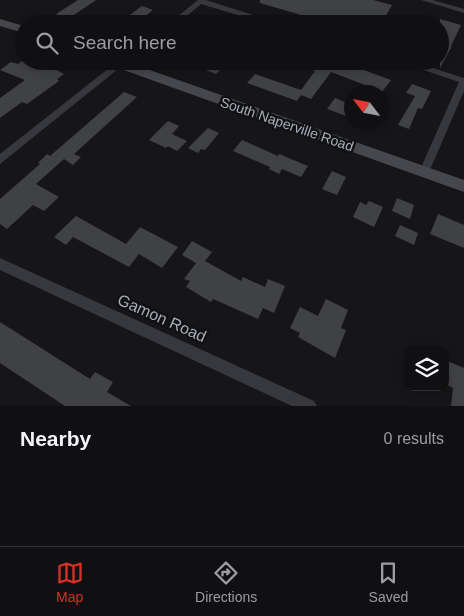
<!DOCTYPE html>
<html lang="en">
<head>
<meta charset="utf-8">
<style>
  body { margin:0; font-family:Arial,sans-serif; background:#1e1e20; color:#f1f3f6 }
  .controls { position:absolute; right:15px; bottom:15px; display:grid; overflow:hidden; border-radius:10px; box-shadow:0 2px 8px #0003 }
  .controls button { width:45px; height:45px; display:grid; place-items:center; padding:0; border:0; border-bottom:1px solid #303032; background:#101012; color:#f1f3f6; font:25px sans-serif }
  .compass { position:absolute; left:344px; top:85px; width:45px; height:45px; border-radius:50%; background:#101012; box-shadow:0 2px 8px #0003; rotate:302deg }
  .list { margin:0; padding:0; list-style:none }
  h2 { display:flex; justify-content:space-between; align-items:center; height:65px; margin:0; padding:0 20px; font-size:21px }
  h2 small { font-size:16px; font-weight:400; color:#9c9d9f }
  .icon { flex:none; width:28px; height:28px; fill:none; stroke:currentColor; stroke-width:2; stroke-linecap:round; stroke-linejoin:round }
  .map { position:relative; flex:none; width:464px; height:406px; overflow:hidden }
  .search { position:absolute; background:#101012; box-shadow:0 2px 8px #0003; left:15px; right:15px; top:15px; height:55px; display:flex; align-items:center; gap:12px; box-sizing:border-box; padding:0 18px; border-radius:28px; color:#9c9d9f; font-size:19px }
  .sheet { height:140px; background:#101012 }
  nav { display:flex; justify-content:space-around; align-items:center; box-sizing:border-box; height:70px; border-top:1px solid #303032; background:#101012; font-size:14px; color:#9c9d9f }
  nav a { display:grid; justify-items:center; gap:2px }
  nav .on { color:#d93025 }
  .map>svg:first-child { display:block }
</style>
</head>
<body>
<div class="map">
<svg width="464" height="406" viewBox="0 0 464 406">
  <rect width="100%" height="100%" fill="#161618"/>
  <g fill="#404145">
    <path d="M 78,0 L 96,0 L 68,19 L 56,14 Z"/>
    <path d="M 260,0 L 373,0 L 392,5 L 381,24 L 354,19 L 350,24 L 332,24 L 260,3 Z"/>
    <path d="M 142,6 L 153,10 L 139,21 L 127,17 Z"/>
    <path d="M 440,19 L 461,25 L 451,46 L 452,46 L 440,68 Z"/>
    <path d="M 22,61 L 39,61 L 64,74 L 57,79 L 59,81 L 27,104 L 22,102 L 0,118 L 0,98 L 25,80 L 0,70 L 11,62 L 18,64 Z"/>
    <path d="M 210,61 L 214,61 L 225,65 L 216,74 L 203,69 Z"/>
    <path d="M 292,61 L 339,61 L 391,80 L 382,92 L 372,92 L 362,88 L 365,85 L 331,72 L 311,99 L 301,95 L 297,101 L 247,83 L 255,74 L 301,90 L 315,71 L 292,63 Z"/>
    <path d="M 412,84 L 431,91 L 422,109 L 418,108 L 409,129 L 398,125 L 415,96 L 406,93 Z"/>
    <path d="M 124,92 L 137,97 L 74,154 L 81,157 L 73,165 L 64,159 L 36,184 L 59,197 L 44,211 L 33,205 L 7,229 L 0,224 L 0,199 L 40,164 L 38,163 L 47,154 L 50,156 Z"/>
    <path d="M 335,98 L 352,105 L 352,118 L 327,109 Z"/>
    <path d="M 168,121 L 179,126 L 172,134 L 187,141 L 177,151 L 168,146 L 166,148 L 149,140 Z"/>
    <path d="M 208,128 L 219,133 L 205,150 L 201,149 L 198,153 L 188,148 Z"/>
    <path d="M 242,140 L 278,156 L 279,154 L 308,166 L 301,177 L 282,169 L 279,174 L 269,169 L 270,167 L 233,151 Z"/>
    <path d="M 332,171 L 346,177 L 337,195 L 322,189 Z"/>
    <path d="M 397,198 L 414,205 L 410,219 L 392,211 Z"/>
    <path d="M 369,201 L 383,207 L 374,227 L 353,217 L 360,202 L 366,205 Z"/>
    <path d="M 438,214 L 464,225 L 464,248 L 430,234 Z"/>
    <path d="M 76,216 L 126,244 L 140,227 L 178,247 L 162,268 L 139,254 L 129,267 L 73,237 L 66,245 L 54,237 Z"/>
    <path d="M 400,225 L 418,233 L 414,245 L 395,236 Z"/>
    <path d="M 192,241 L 212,252 L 205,261 L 241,281 L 243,277 L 265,287 L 268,279 L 285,286 L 274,313 L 263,308 L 258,319 L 213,299 L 211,302 L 186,287 L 190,281 L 184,279 L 196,263 L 182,255 Z"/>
    <path d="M 326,299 L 348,310 L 341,328 L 346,330 L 335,358 L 298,337 L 300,333 L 290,328 L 300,307 L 318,316 Z"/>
    <path d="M 0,322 L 90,379 L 95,372 L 113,382 L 107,392 L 131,406 L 65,406 L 0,363 Z"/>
    <path d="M 445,360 L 464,368 L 464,406 L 451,406 L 453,388 L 445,384 Z"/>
  </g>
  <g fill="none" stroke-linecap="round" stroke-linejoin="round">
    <g fill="#37383d" fill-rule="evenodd">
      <path d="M 198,0 L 206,0 L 281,24 L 268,24 L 201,4 L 177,24 L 168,24 Z"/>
      <path d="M 421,0 L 433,0 L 464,9 L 464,13 Z"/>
      <path d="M 118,61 L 128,61 L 0,164 L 0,154 Z"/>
      <path d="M 397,61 L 411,61 L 464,78 L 464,91 L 429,172 L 424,176 L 419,172 L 459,82 Z"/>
      <path d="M 0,258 L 314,401 L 317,406 L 292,406 L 0,270 Z"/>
    </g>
    <g fill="#45474d" fill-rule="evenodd">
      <path d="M 0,19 L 24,26 L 24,33 L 0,26 Z"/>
      <path d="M 105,61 L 124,61 L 464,180 L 464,192 L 107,64 Z"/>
    </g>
  </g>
  <g text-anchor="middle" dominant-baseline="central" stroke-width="5" stroke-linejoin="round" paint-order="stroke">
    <g font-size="14" fill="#a8adb8" stroke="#111113">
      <text transform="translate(287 124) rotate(19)">South Naperville Road</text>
    </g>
    <g font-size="16" fill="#a8adb8" stroke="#111113">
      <text transform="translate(162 318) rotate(24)">Gamon Road</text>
    </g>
  </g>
</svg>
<div class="controls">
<button><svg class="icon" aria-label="layers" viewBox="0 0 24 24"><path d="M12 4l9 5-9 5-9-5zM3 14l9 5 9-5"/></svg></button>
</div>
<svg class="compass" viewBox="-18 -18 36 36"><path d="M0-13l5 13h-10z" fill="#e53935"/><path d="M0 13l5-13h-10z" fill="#9c9d9f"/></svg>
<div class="search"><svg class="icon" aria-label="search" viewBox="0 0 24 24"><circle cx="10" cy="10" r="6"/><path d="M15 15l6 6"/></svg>Search here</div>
</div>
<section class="sheet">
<h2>Nearby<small>0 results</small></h2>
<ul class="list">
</ul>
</section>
<nav>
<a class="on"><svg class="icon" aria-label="map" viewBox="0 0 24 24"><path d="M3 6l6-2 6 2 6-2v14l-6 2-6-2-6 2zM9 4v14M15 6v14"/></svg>Map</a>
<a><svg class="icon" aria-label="directions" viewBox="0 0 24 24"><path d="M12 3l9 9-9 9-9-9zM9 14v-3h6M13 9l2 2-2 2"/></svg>Directions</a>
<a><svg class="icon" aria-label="saved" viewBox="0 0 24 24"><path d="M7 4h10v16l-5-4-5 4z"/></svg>Saved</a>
</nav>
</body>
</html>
